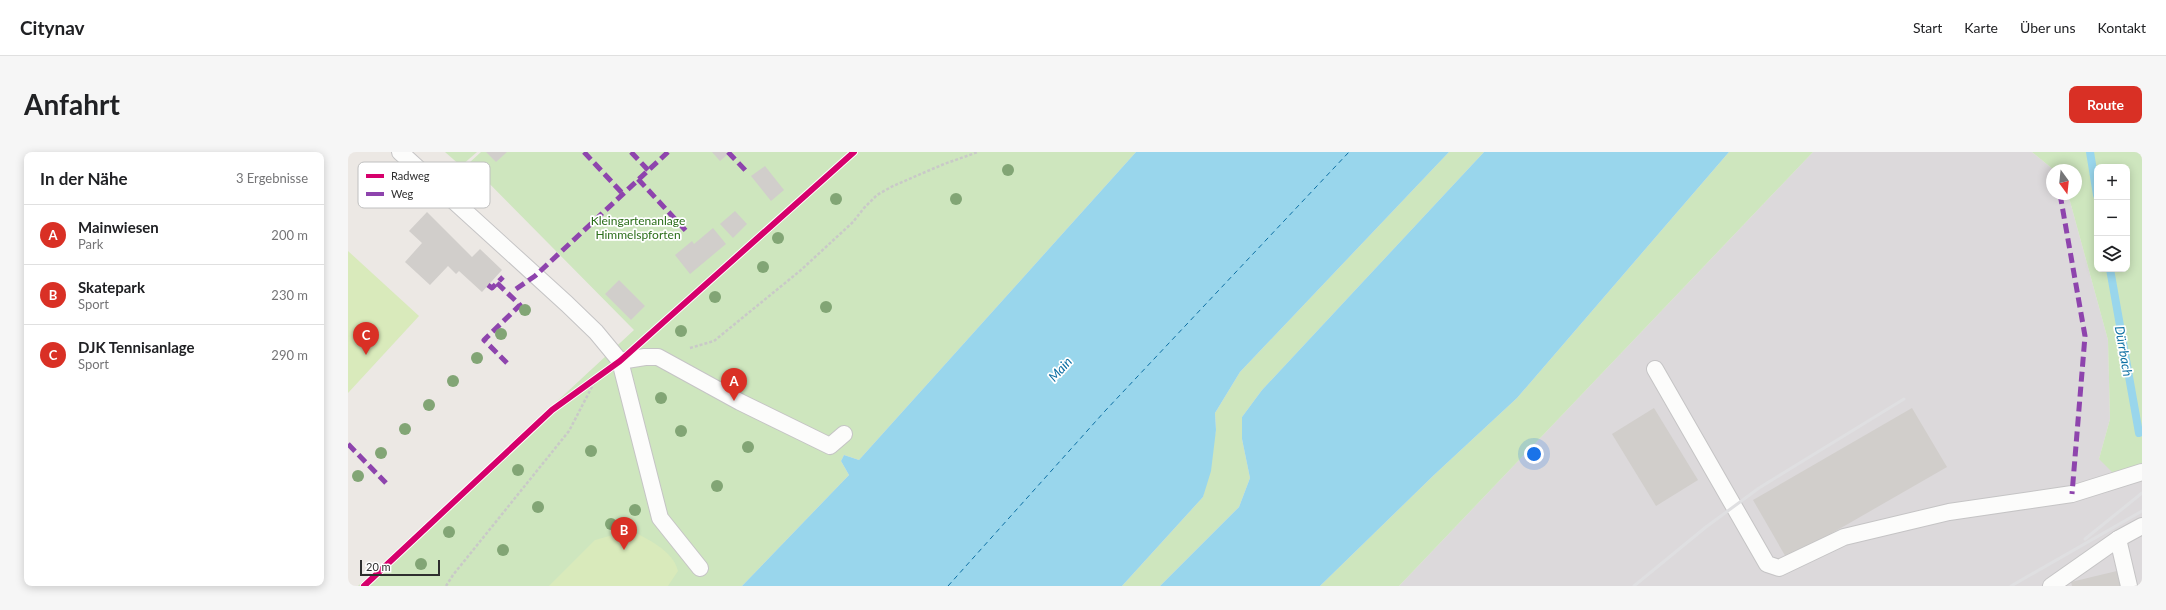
<!DOCTYPE html>
<html lang="de">
<head>
<meta charset="utf-8">
<style>
  body { margin:0; font-family:Lato,sans-serif; background:#f6f6f6; color:#202124 }
  .controls { position:absolute; right:12px; top:12px; display:grid; overflow:hidden; border-radius:8px; box-shadow:0 2px 10px #0003 }
  .controls button { width:36px; height:36px; display:grid; place-items:center; padding:0; border:0; border-bottom:1px solid #e0e0e0; background:#fff; color:#202124; font:20px sans-serif }
  .compass { position:absolute; left:1698px; top:12px; width:36px; height:36px; border-radius:50%; background:#fff; box-shadow:0 2px 10px #0003; rotate:165deg }
  .scale { position:absolute; left:12px; bottom:10px; width:80px; box-sizing:border-box; padding-left:4px; border:2px solid #2e2e2e; border-top:0; font-size:11px; line-height:14px; white-space:nowrap; color:#2e2e2e; -webkit-text-stroke:3px #fff; paint-order:stroke }
  .you { position:absolute; left:1186px; top:302px; width:14px; height:14px; margin:-10px; border:3px solid #fff; border-radius:50%; background:#1a73e8; box-shadow:0 0 0 6px #1a73e833 }
  .badge { display:grid; place-items:center; width:26px; height:26px; border-radius:50%; background:#d93025; color:#fff; font-size:13px; font-weight:700 }
  .pin { position:absolute; translate:-50% -33px; filter:drop-shadow(0 1px 2px #0008) }
  .pin::after { content:''; position:absolute; top:21px; width:14px; height:12px; background:inherit; clip-path:polygon(0 0,100% 0,50% 100%) }
  .list { margin:0; padding:0; list-style:none }
  h2 { display:flex; justify-content:space-between; align-items:center; height:52px; margin:0; padding:0 16px; font-size:17px }
  h2 small { font-size:13px; font-weight:400; color:#757577 }
  .list li { display:grid; grid-template-columns:26px 1fr auto; gap:12px; align-items:center; box-sizing:border-box; height:60px; padding:0 16px; border-top:1px solid #e0e0e0 }
  .list b { display:block; font-size:15px; white-space:nowrap }
  .list p { margin:0; font-size:13px; white-space:nowrap; color:#757577 }
  .list em { font-size:13px; font-style:normal; color:#757577 }
  .icon { flex:none; width:22px; height:22px; fill:none; stroke:currentColor; stroke-width:2; stroke-linecap:round; stroke-linejoin:round }
  .map { position:relative; flex:none; width:1794px; height:434px; overflow:hidden; border-radius:8px }
  header { display:flex; align-items:center; gap:24px; box-sizing:border-box; height:56px; padding:0 20px; background:#fff; border-bottom:1px solid #e0e0e0 }
  header strong { font-size:19px }
  nav { display:flex; gap:22px; margin-inline-start:auto; font-size:14px }
  .intro { display:flex; align-items:center; justify-content:space-between; box-sizing:border-box; height:96px; padding:0 24px }
  h1 { margin:0; font-size:28px }
  .button { padding:10px 18px; border-radius:8px; background:#d93025; color:#fff; font-size:14px; font-weight:700 }
  main { display:flex; gap:24px; padding:0 24px }
  aside { flex:1; background:#fff; border-radius:8px; box-shadow:0 2px 10px #0003 }
  .map>svg:first-child { display:block }
</style>
</head>
<body>
<header>
<strong>Citynav</strong>
<nav><a>Start</a><a>Karte</a><a>Über uns</a><a>Kontakt</a></nav>
</header>
<div class="intro"><h1>Anfahrt</h1><a class="button">Route</a></div>
<main>
<aside>
<h2>In der Nähe<small>3 Ergebnisse</small></h2>
<ul class="list">
<li><span class="badge">A</span><div><b>Mainwiesen</b><p>Park</p></div><em>200 m</em></li>
<li><span class="badge">B</span><div><b>Skatepark</b><p>Sport</p></div><em>230 m</em></li>
<li><span class="badge">C</span><div><b>DJK Tennisanlage</b><p>Sport</p></div><em>290 m</em></li>
</ul>
</aside>
<div class="map">
<svg width="1794" height="434" viewBox="0 0 1794 434">
  <rect width="100%" height="100%" fill="#ece8e4"/>
  <path fill="#dcd9db" d="M 1465,0 L 1684,0 L 1706,18 L 1704,18 L 1704,42 L 1720,42 L 1760,188 L 1762,267 L 1751,307 L 1794,313 L 1794,434 L 1051,434 Z"/>
  <g fill="#cee6be" fill-rule="evenodd">
    <path d="M 97,0 L 129,0 L 113,14 Z"/>
    <path d="M 133,0 L 788,0 L 511,308 L 496,303 L 493,309 L 501,323 L 394,434 L 10,434 L 286,178 L 121,11 Z"/>
    <path d="M 1101,0 L 1136,0 L 914,238 L 894,265 L 894,287 L 902,326 L 891,355 L 812,434 L 774,434 L 855,345 L 868,278 L 867,261 L 892,220 Z"/>
    <path d="M 1381,0 L 1465,0 L 1051,434 L 972,434 L 1086,323 L 1169,246 Z"/>
    <path d="M 1684,0 L 1794,0 L 1794,313 L 1767,323 L 1751,307 L 1762,267 L 1760,188 L 1720,42 L 1728,42 L 1728,18 L 1706,18 ZM 1749,15 L 1779,15 L 1779,117 L 1749,117 Z"/>
  </g>
  <g fill="#d9eabb">
    <path d="M 0,99 L 71,164 L 0,241 Z"/>
    <path d="M 283,378 C 300,388 325,398 330,419 L 320,434 L 201,434 L 247,388 Z"/>
  </g>
  <g fill="#99d6ec">
    <path d="M 788,0 L 1101,0 L 892,220 L 867,261 L 868,278 L 863,319 L 855,345 L 774,434 L 394,434 L 501,323 L 493,309 L 496,303 L 511,308 Z"/>
    <path d="M 1136,0 L 1381,0 L 1169,246 L 1086,323 L 972,434 L 812,434 L 891,355 L 902,326 L 894,287 L 894,265 L 914,238 Z"/>
  </g>
  <g fill="none" stroke-linecap="round" stroke-linejoin="round">
    <g stroke="#99d6ec" stroke-width="8">
      <path d="M 1742,0 L 1749,43"/>
      <path d="M 1762,117 L 1791,281"/>
    </g>
    <path stroke="#0d6fa3" stroke-width="1" stroke-dasharray="5 4" stroke-linecap="butt" d="M 600,434 L 757,259 L 1001,0"/>
  </g>
  <g fill="#d1cecb">
    <path d="M 138,0 L 159,0 L 148,10 Z"/>
    <path d="M 364,0 L 378,0 L 380,2 L 372,9 Z"/>
    <path d="M 417,14 L 436,38 L 423,49 L 403,24 Z"/>
    <path d="M 387,59 L 399,72 L 385,86 L 372,72 Z"/>
    <path d="M 79,60 L 124,105 L 132,97 L 154,118 L 134,140 L 111,119 L 108,122 L 100,114 L 82,133 L 57,110 L 74,91 L 61,79 Z"/>
    <path d="M 365,76 L 378,92 L 342,122 L 327,103 L 344,89 L 346,92 Z"/>
    <path d="M 271,128 L 297,154 L 283,168 L 257,142 Z"/>
    <path d="M 1306,256 L 1350,328 L 1308,354 L 1264,282 Z"/>
    <path d="M 1564,256 L 1599,315 L 1439,407 L 1405,348 Z"/>
    <path d="M 1773,418 L 1776,434 L 1724,434 L 1723,430 Z"/>
  </g>
  <g fill="none" stroke-linecap="round" stroke-linejoin="round">
    <g stroke="#c5c4c5" stroke-width="18">
      <g id="service">
        <path d="M 52,0 L 219,152 L 248,180 L 272,209 L 312,366 L 352,416"/>
        <path d="M 272,209 L 297,205 L 310,205 L 392,250 L 482,294 L 496,282"/>
        <path d="M 1307,217 L 1419,412 L 1431,416 L 1496,385 L 1601,360 L 1724,342 L 1794,320"/>
        <path d="M 1770,387 L 1781,434"/>
        <path d="M 1703,434 L 1770,387 L 1794,374"/>
      </g>
    </g>
    <g stroke="#c9c9c8" stroke-width="2.5" stroke-dasharray="3 2" stroke-linecap="butt">
      <path d="M 342,196 L 366,189 L 453,118 L 505,70 L 516,56 L 529,43 L 545,34 L 596,12 L 630,0"/>
      <path d="M 98,434 L 105,423 L 221,279 L 248,227"/>
    </g>
    <use href="#service" stroke="#fcfcfb" stroke-width="16"/>
    <g stroke="#dfdfe1" stroke-width="3">
      <path d="M 1737,387 L 1794,341"/>
      <path d="M 1286,434 L 1358,375 L 1411,336 L 1556,247"/>
      <path d="M 1663,434 L 1794,359"/>
    </g>
    <g stroke="#8e44ad" stroke-width="5" stroke-dasharray="10 5" stroke-linecap="butt">
      <path d="M 236,0 L 275,42"/>
      <path d="M 283,0 L 300,18"/>
      <path d="M 380,0 L 399,20"/>
      <path d="M 290,27 L 340,81"/>
      <path d="M 1712,42 L 1737,184 L 1724,342"/>
      <path d="M 149,131 L 172,153 L 136,188 L 159,211"/>
      <path d="M 140,133 L 144,136 L 155,125"/>
      <path d="M 168,137 L 187,124 L 320,0"/>
      <path d="M 0,292 L 38,331"/>
    </g>
    <g stroke="#fff" stroke-width="8">
      <path id="cycleway" d="M 16,434 L 204,258 L 272,209 L 506,0"/>
    </g>
    <use href="#cycleway" stroke="#d6006c" stroke-width="6"/>
  </g>
  <g fill="#82a575">
    <circle cx="660" cy="18" r="6"/>
    <circle cx="488" cy="47" r="6"/>
    <circle cx="608" cy="47" r="6"/>
    <circle cx="430" cy="86" r="6"/>
    <circle cx="415" cy="115" r="6"/>
    <circle cx="367" cy="145" r="6"/>
    <circle cx="478" cy="155" r="6"/>
    <circle cx="177" cy="158" r="6"/>
    <circle cx="333" cy="179" r="6"/>
    <circle cx="153" cy="182" r="6"/>
    <circle cx="129" cy="206" r="6"/>
    <circle cx="105" cy="229" r="6"/>
    <circle cx="313" cy="246" r="6"/>
    <circle cx="81" cy="253" r="6"/>
    <circle cx="57" cy="277" r="6"/>
    <circle cx="333" cy="279" r="6"/>
    <circle cx="400" cy="295" r="6"/>
    <circle cx="243" cy="299" r="6"/>
    <circle cx="33" cy="301" r="6"/>
    <circle cx="170" cy="318" r="6"/>
    <circle cx="10" cy="324" r="6"/>
    <circle cx="369" cy="334" r="6"/>
    <circle cx="190" cy="355" r="6"/>
    <circle cx="287" cy="358" r="6"/>
    <circle cx="263" cy="372" r="6"/>
    <circle cx="101" cy="380" r="6"/>
    <circle cx="155" cy="398" r="6"/>
    <circle cx="73" cy="412" r="6"/>
  </g>
  <g text-anchor="middle" dominant-baseline="central" stroke-width="3.5" stroke-linejoin="round" paint-order="stroke">
    <g font-size="12" fill="#2c6e1b" stroke="#fff">
      <text x="290" y="68">Kleingartenanlage<tspan x="290" dy="14">Himmelspforten</tspan></text>
    </g>
    <g font-size="13" font-style="italic" fill="#0d6fa3" stroke="#fff">
      <text transform="translate(1776 199) rotate(80)">Dürrbach</text>
      <text transform="translate(712 217) rotate(-48)">Main</text>
    </g>
  </g>
  <rect x="10" y="10" width="132" height="46" rx="6" fill="#fff" stroke="#c0c0c0" stroke-width="1"/>
  <rect x="18" y="22" width="18" height="4" fill="#d6006c"/>
  <rect x="18" y="40" width="18" height="4" fill="#8e44ad"/>
  <g font-size="11" fill="#2e2e2e">
    <text x="43" y="28">Radweg</text>
    <text x="43" y="46">Weg</text>
  </g>
</svg>
<div class="controls">
<button>+</button>
<button>−</button>
<button><svg class="icon" aria-label="layers" viewBox="0 0 24 24"><path d="M12 4l9 5-9 5-9-5zM3 14l9 5 9-5"/></svg></button>
</div>
<svg class="compass" viewBox="-18 -18 36 36"><path d="M0-13l5 13h-10z" fill="#e53935"/><path d="M0 13l5-13h-10z" fill="#757577"/></svg>
<div class="scale">20 m</div>
<div class="you"></div>
<div class="pin badge" style="left:386px;top:249px">A</div>
<div class="pin badge" style="left:276px;top:398px">B</div>
<div class="pin badge" style="left:18px;top:203px">C</div>
</div>
</main>
</body>
</html>
